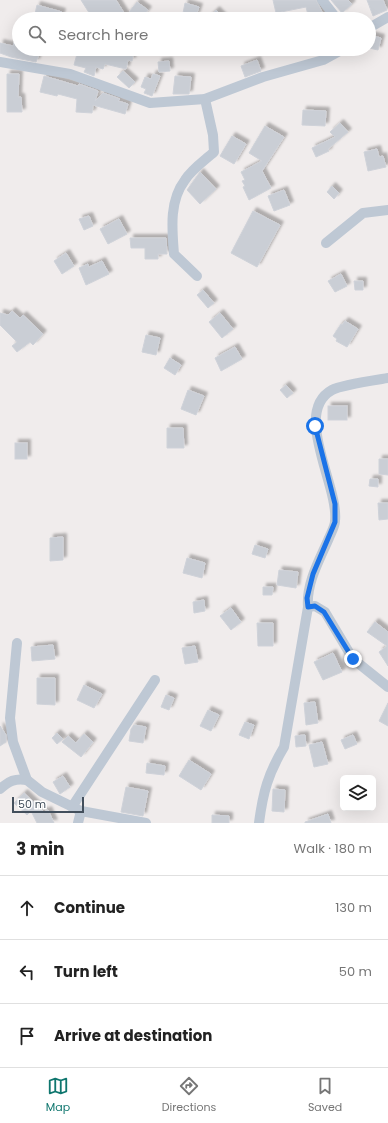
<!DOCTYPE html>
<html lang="en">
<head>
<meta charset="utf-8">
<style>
  body { margin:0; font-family:Poppins,sans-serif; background:#f2f2f2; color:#222 }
  .controls { position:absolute; right:12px; bottom:12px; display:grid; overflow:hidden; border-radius:6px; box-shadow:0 4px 16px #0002 }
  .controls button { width:36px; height:36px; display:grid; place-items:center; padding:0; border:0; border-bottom:1px solid #e0e0e0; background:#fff; color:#222; font:20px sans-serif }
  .scale { position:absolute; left:12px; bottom:10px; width:72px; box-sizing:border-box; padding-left:4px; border:2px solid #434f5c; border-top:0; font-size:11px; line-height:14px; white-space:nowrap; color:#434f5c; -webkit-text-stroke:3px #fff; paint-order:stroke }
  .stop { position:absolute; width:12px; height:12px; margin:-9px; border:3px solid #1a73e8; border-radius:50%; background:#fff }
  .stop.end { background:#1a73e8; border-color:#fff; box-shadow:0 1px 4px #0008 }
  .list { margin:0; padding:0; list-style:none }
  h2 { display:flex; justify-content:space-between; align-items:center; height:52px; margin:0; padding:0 16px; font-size:17px }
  h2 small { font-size:13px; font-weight:400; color:#767676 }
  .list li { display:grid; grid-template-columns:26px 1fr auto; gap:12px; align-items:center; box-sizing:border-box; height:64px; padding:0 16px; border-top:1px solid #e0e0e0 }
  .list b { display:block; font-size:15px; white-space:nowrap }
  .list em { font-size:13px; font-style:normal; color:#767676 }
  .icon { flex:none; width:22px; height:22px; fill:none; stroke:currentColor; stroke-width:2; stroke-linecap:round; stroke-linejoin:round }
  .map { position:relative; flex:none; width:388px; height:823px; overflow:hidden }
  .search { position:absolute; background:#fff; box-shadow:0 4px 16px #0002; left:12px; right:12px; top:12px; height:44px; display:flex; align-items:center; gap:10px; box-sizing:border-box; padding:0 14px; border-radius:22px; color:#767676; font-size:15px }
  .sheet { height:244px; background:#fff }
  nav { display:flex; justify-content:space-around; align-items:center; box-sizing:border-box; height:56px; border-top:1px solid #e0e0e0; background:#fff; font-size:11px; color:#767676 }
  nav a { display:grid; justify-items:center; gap:2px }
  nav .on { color:#0f766e }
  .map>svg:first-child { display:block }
</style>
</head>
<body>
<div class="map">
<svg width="388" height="823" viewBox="0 0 388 823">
  <defs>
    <filter id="shadow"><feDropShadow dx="3.5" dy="-3.5" stdDeviation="1" flood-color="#0004"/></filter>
  </defs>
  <rect width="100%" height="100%" fill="#f0ecec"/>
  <g fill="#caced5" stroke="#cfd2d9" filter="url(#shadow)">
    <path d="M 81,0 L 116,0 L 126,16 L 137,2 L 148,10 L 141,19 L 93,19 Z"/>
    <path d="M 273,0 L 316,0 L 324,16 L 309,19 L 306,7 L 276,13 Z"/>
    <path d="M 331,0 L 348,0 L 352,4 L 342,13 Z"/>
    <path d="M 367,0 L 383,0 L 387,10 L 373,16 Z"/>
    <path d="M 185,3 L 199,7 L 196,16 L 183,13 Z"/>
    <path d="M 37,5 L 62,12 L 60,19 L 34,18 Z"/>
    <path d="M 216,10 L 225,19 L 207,19 Z"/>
    <path d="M 18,32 L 19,49 L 41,49 L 36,62 L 11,57 L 0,53 L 0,43 L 13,46 Z"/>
    <path d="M 369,35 L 381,38 L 378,50 L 369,48 Z"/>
    <path d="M 100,49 L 134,49 L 132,61 L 128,60 L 126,69 L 105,64 L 103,69 L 96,67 L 94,76 L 84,72 L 86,68 L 74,65 L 78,50 L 99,55 Z"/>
    <path d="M 257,60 L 261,71 L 245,77 L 241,66 Z"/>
    <path d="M 169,61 L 170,71 L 159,72 L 158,62 Z"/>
    <path d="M 123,71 L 135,82 L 129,88 L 117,77 Z"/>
    <path d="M 7,74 L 19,74 L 18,97 L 21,97 L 22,112 L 7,112 Z"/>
    <path d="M 153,74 L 160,76 L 152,96 L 144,93 L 146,89 L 141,87 L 145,77 L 151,79 Z"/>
    <path d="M 44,76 L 78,86 L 79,84 L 98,91 L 95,101 L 103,93 L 120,99 L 118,101 L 128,104 L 125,114 L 93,105 L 92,113 L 76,112 L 77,99 L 58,94 L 57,96 L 40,92 Z"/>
    <path d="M 175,76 L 191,77 L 189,94 L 173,94 Z"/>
    <path d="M 303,110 L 326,111 L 325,126 L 302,125 Z"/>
    <path d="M 340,123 L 348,132 L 328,149 L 329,151 L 316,157 L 312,148 L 335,137 L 330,132 Z"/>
    <path d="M 265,126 L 284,137 L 262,171 L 271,188 L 249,200 L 243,187 L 245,186 L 242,181 L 245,180 L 241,172 L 262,161 L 249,153 Z"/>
    <path d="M 232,136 L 246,144 L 234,164 L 220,156 Z"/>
    <path d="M 377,149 L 379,157 L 383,156 L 386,167 L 368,171 L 364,152 Z"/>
    <path d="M 200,172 L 216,189 L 200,204 L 187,190 Z"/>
    <path d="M 332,186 L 339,193 L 334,199 L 327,192 Z"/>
    <path d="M 284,190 L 290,205 L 274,211 L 268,196 Z"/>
    <path d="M 253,211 L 280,225 L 257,267 L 231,253 Z"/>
    <path d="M 89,216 L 93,226 L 84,230 L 79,219 Z"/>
    <path d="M 119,219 L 127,234 L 108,244 L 100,229 Z"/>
    <path d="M 130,238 L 166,238 L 167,254 L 158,254 L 158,259 L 145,259 L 145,248 L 131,248 Z"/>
    <path d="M 66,253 L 74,266 L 62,274 L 54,261 Z"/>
    <path d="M 102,261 L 109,274 L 86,285 L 79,268 L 88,264 L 89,267 Z"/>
    <path d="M 341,274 L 347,286 L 335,292 L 328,281 Z"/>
    <path d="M 354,281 L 363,281 L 363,290 L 355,290 Z"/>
    <path d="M 203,290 L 214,303 L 208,308 L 197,295 Z"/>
    <path d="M 12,311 L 20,318 L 23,315 L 43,334 L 33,345 L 30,342 L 17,352 L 12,346 L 17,342 L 0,325 L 0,313 L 8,315 Z"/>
    <path d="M 220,313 L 233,329 L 222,338 L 209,322 Z"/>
    <path d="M 345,321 L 358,329 L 347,347 L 336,341 L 337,339 L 333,336 L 341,324 L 342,325 Z"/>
    <path d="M 146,335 L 160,338 L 156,355 L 142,352 Z"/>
    <path d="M 235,347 L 242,359 L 221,371 L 215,358 Z"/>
    <path d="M 170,358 L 181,365 L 175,375 L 164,368 Z"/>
    <path d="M 286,385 L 293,393 L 287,398 L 280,390 Z"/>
    <path d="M 188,390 L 204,396 L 196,415 L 181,409 Z"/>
    <rect x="328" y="406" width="19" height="14"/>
    <path d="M 167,428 L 183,428 L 184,448 L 167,448 Z"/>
    <rect x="15" y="443" width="12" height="16"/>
    <path d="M 379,459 L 388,459 L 388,475 L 379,474 Z"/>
    <path d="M 370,479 L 378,479 L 378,487 L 369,486 Z"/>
    <path d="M 378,503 L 388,503 L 388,519 L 379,520 Z"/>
    <path d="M 63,537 L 63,560 L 50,561 L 50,538 Z"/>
    <path d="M 255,545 L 268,549 L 265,558 L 252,554 Z"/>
    <path d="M 187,558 L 205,563 L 202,578 L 183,573 Z"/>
    <path d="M 279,570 L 298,572 L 296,588 L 277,585 Z"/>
    <path d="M 263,587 L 273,587 L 272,595 L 263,595 Z"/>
    <path d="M 204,600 L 205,611 L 194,613 L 193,602 Z"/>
    <path d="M 231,608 L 241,622 L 231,630 L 220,616 Z"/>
    <path d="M 375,622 L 388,632 L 388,666 L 379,652 L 387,646 L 367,632 Z"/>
    <path d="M 257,623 L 273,623 L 273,646 L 258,646 Z"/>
    <path d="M 53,645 L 55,659 L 32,661 L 31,647 Z"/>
    <path d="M 195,646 L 198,662 L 185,664 L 182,648 Z"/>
    <path d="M 333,653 L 342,672 L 323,680 L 314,662 Z"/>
    <path d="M 37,678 L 55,678 L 55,705 L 37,704 Z"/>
    <path d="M 84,685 L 102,694 L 94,708 L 77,700 Z"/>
    <path d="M 166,695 L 174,698 L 169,710 L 161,707 Z"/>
    <path d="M 315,702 L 318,723 L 306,725 L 304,703 Z"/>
    <path d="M 388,703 L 388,726 L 379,721 Z"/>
    <path d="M 208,710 L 219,715 L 211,731 L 200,726 Z"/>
    <path d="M 245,722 L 254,725 L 249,739 L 239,735 Z"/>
    <path d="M 134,725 L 146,727 L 143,743 L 129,741 L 131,729 Z"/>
    <path d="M 0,726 L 6,735 L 6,742 L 0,746 Z"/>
    <path d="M 57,733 L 63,739 L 57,744 L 52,738 Z"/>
    <path d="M 84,734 L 93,742 L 81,757 L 62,742 L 68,736 L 76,743 Z"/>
    <path d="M 305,735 L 306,746 L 296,747 L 295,736 Z"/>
    <path d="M 353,735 L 357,744 L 345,749 L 341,740 Z"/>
    <path d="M 322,742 L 328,764 L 314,767 L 309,745 Z"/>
    <path d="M 189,760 L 211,774 L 201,790 L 179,776 Z"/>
    <path d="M 147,763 L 165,766 L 164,775 L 146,773 Z"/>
    <path d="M 63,776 L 70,787 L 60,794 L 53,782 Z"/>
    <path d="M 126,787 L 148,791 L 143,816 L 121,812 Z"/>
    <path d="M 273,789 L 285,790 L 284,812 L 272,811 Z"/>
    <path d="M 24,793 L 44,812 L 48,810 L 54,823 L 37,823 L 31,811 L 27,815 L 14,803 Z"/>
    <path d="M 328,814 L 331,823 L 305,823 L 305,822 Z"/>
    <path d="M 212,815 L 229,816 L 229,823 L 212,823 Z"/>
  </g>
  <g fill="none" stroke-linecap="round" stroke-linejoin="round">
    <g stroke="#bec8d4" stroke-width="10">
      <path d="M 322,0 L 337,19"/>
      <path d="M 369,28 L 388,17"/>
      <path d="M 0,62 L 70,74 L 150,103 L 205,99 L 263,77 L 323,60 L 343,49"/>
      <path d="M 326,243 L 363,213 L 388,210"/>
      <path d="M 197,276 L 174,254 C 172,229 169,201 185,180 C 192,169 204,161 214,152 L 213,135 L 205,99"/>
      <path d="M 308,607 C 306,583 320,559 329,538 C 331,533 335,526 335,521 C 339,486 292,412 332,390 C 341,385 376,380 388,378"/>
      <path d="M 17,643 L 10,718 L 13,742 L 27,780 L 42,792 L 81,811 L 146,823"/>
      <path d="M 0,789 C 9,781 15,778 27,780"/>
      <path d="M 72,807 L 155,680"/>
      <path d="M 78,823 L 81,811"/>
      <path d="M 259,823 C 263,792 268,774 284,747 L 308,607 L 315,606 L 325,612 L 353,659 L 388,687"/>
    </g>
  </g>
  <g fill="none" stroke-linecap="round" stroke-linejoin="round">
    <path stroke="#1a73e8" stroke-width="5" d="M 315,426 L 335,504 L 335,522 L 313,574 L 307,598 L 308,607 L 315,606 L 324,612 L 353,659"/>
  </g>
</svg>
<div class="controls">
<button><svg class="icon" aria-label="layers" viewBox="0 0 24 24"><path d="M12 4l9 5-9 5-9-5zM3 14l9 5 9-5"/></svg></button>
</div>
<div class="scale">50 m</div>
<div class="stop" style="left:315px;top:426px"></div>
<div class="stop end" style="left:353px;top:659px"></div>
<div class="search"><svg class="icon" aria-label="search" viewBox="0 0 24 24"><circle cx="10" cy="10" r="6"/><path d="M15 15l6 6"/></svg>Search here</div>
</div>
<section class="sheet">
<h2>3 min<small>Walk · 180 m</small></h2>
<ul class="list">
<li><svg class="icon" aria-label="ahead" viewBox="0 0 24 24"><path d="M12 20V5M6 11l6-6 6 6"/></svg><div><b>Continue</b></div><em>130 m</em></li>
<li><svg class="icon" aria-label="left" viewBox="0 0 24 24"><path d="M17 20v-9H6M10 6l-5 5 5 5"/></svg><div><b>Turn left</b></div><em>50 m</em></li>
<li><svg class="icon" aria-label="arrive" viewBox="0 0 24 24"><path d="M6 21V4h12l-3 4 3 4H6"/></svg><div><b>Arrive at destination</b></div></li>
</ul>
</section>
<nav>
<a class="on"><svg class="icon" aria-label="map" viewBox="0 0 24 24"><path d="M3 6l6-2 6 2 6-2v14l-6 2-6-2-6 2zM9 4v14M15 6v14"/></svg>Map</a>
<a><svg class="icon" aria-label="directions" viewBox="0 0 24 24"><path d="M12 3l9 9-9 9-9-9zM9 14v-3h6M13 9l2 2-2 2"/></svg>Directions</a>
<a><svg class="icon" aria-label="saved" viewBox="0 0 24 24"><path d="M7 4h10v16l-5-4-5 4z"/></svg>Saved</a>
</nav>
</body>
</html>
